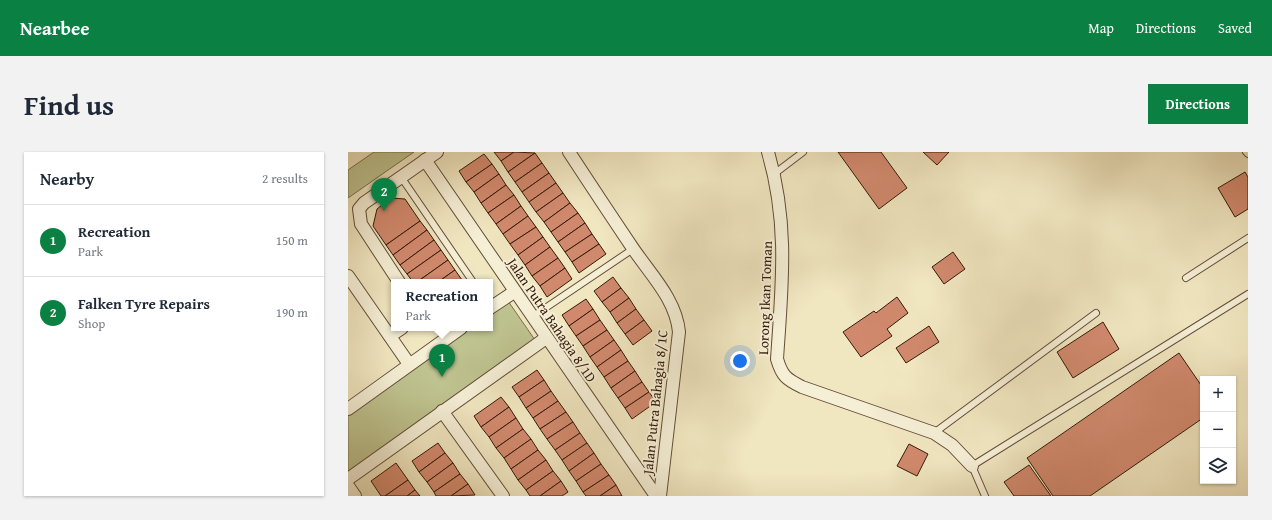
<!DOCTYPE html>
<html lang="en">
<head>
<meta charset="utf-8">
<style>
  body { margin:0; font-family:"Gentium Book Plus",serif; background:#f2f2f3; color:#1f2937 }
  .controls { position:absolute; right:12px; bottom:12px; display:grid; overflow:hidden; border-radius:0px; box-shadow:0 1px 3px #0004 }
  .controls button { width:36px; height:36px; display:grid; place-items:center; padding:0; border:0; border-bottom:1px solid #e0e1e3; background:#fff; color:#1f2937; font:20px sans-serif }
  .you { position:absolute; left:392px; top:209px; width:14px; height:14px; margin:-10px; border:3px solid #fff; border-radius:50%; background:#1a73e8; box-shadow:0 0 0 6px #1a73e833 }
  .badge { display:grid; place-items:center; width:26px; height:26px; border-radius:50%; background:#0b8043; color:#fff; font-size:13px; font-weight:700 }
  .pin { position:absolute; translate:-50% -33px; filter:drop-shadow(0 1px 2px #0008) }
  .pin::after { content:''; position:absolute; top:21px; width:14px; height:12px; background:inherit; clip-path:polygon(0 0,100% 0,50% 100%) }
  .popup { position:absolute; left:43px; top:127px; width:102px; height:52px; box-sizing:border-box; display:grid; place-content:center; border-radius:0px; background:#fff; filter:drop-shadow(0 1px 3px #0005); font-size:13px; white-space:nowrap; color:#747a83 }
  .popup b { font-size:15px; color:#1f2937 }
  .popup::after { content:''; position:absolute; left:50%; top:100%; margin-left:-8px; border:8px solid transparent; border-top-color:#fff }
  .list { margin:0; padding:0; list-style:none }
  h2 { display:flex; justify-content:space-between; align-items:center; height:52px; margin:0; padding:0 16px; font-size:17px }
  h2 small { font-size:13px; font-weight:400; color:#747a83 }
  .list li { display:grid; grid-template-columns:26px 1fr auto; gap:12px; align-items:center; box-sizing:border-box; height:72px; padding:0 16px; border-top:1px solid #e0e1e3 }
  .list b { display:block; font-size:15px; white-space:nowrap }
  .list p { margin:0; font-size:13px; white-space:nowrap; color:#747a83 }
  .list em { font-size:13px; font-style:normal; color:#747a83 }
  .icon { flex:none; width:22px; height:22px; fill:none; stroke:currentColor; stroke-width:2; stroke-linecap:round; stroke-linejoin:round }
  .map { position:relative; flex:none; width:900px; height:344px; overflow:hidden; border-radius:0px }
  header { display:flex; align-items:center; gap:24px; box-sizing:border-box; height:56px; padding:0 20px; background:#0b8043; color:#fff }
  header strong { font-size:19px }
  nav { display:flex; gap:22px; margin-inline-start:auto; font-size:14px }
  .intro { display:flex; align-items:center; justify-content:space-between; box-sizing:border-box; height:96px; padding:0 24px }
  h1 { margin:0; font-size:28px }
  .button { padding:10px 18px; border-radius:0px; background:#0b8043; color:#fff; font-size:14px; font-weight:700 }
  main { display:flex; gap:24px; padding:0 24px }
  aside { flex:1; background:#fff; border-radius:0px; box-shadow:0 1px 3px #0004 }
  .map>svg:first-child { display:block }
</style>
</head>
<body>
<header>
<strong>Nearbee</strong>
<nav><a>Map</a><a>Directions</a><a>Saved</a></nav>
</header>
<div class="intro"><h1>Find us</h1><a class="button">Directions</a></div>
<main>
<aside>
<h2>Nearby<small>2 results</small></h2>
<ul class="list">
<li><span class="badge">1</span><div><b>Recreation</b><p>Park</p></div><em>150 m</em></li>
<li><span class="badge">2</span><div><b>Falken Tyre Repairs</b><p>Shop</p></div><em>190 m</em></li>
</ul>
</aside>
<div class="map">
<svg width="900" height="344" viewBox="0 0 900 344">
  <rect width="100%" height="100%" fill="#f0e6c0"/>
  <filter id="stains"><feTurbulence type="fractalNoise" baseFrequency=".005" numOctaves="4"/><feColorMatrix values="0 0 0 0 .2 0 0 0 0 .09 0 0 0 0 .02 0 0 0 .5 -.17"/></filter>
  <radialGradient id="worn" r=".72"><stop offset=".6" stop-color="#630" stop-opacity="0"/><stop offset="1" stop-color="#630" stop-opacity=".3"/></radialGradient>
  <g fill="#bec38f" stroke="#796e4c">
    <path d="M 26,0 L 66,0 L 0,46 L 0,18 Z"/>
    <path d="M 160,149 L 187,188 L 0,320 L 0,262 L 122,176 L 142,176 L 142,162 Z"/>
  </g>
  <g fill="#d1896d" stroke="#341a09">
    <path d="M 146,0 L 166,0 L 153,9 Z"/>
    <path d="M 166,0 L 187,1 L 160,20 L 153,9 Z"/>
    <path d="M 490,0 L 533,0 L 559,36 L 531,57 Z"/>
    <path d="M 575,0 L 601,0 L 589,13 Z"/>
    <path d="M 187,1 L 194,11 L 167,30 L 160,20 Z"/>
    <path d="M 136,2 L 144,12 L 118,30 L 111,19 Z"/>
    <path d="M 194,11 L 201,21 L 174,40 L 167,30 Z"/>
    <path d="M 144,12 L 151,22 L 126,40 L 118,30 Z"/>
    <path d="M 897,20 L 900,25 L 900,57 L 887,65 L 870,36 Z"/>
    <path d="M 201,21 L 208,31 L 181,50 L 174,40 Z"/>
    <path d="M 151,22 L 158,33 L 133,51 L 126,40 Z"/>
    <path d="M 208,31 L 215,41 L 188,60 L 181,50 Z"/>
    <path d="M 158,33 L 166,43 L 140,61 L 133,51 Z"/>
    <path d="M 215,41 L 222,51 L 196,70 L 188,60 Z"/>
    <path d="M 166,43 L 173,54 L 148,72 L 140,61 Z"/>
    <path d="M 43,46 L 57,47 L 72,69 L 38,93 L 25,74 L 29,57 Z"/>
    <path d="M 222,51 L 230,61 L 203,80 L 196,70 Z"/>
    <path d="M 173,54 L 180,64 L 155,82 L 148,72 Z"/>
    <path d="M 230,61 L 237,71 L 210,90 L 203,80 Z"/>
    <path d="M 180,64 L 188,75 L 162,92 L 155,82 Z"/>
    <path d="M 72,69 L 79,78 L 45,103 L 38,93 Z"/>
    <path d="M 237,71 L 244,82 L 217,100 L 210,90 Z"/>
    <path d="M 188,75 L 195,85 L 170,103 L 162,92 Z"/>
    <path d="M 79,78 L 86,88 L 52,113 L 45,103 Z"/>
    <path d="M 244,82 L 251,92 L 224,110 L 217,100 Z"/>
    <path d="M 195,85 L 202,95 L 177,113 L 170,103 Z"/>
    <path d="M 86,88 L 93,98 L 59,122 L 52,113 Z"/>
    <path d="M 251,92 L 258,102 L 231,121 L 224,110 Z"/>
    <path d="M 202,95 L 210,106 L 184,124 L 177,113 Z"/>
    <path d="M 93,98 L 100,108 L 69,130 L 65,130 L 59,122 Z"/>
    <path d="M 605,100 L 617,117 L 596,132 L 584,115 Z"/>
    <path d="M 210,106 L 217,116 L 192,134 L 184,124 Z"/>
    <path d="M 100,108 L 107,118 L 90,130 L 69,130 Z"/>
    <path d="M 217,116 L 224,127 L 199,145 L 192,134 Z"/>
    <path d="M 107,118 L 114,128 L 111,130 L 90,130 Z"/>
    <path d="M 265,125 L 273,136 L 254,150 L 246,139 Z"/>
    <path d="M 273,136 L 281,146 L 262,160 L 254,150 Z"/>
    <path d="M 549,145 L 560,161 L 539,177 L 544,184 L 513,205 L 495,180 L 526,159 L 528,161 Z"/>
    <path d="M 281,146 L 288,157 L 269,171 L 262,160 Z"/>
    <path d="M 238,147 L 245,157 L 221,174 L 214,163 Z"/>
    <path d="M 245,157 L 252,168 L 228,184 L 221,174 Z"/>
    <path d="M 288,157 L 296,168 L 277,182 L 269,171 Z"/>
    <path d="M 252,168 L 259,178 L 235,194 L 228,184 Z"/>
    <path d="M 296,168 L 304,179 L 285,193 L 277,182 Z"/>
    <path d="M 755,170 L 771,197 L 725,226 L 709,200 Z"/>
    <path d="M 581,174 L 591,190 L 558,211 L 548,196 Z"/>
    <path d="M 259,178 L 266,188 L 242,205 L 235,194 Z"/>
    <path d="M 266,188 L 273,198 L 249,215 L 242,205 Z"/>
    <path d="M 273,198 L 280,209 L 256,225 L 249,215 Z"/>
    <path d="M 831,201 L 855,236 L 855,266 L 742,344 L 705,344 L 679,306 Z"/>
    <path d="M 280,209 L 287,219 L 263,236 L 256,225 Z"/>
    <path d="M 189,218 L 196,228 L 171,245 L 164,235 Z"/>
    <path d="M 287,219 L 294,230 L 270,246 L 263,236 Z"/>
    <path d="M 196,228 L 203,239 L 178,256 L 171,245 Z"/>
    <path d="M 294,230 L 301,240 L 277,256 L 270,246 Z"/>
    <path d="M 203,239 L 210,249 L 185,266 L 178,256 Z"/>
    <path d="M 301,240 L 308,250 L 284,267 L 277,256 Z"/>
    <path d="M 153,245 L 161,255 L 133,275 L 126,264 Z"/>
    <path d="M 210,249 L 218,260 L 192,277 L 185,266 Z"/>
    <path d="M 161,255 L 168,266 L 141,285 L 133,275 Z"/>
    <path d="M 218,260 L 225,270 L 199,287 L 192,277 Z"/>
    <path d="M 168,266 L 175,277 L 148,296 L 141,285 Z"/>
    <path d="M 225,270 L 232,281 L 207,298 L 199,287 Z"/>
    <path d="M 175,277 L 183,287 L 156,306 L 148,296 Z"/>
    <path d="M 232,281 L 239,291 L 214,308 L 207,298 Z"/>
    <path d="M 183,287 L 190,298 L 163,317 L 156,306 Z"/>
    <path d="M 90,291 L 97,301 L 71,320 L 64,309 Z"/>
    <path d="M 239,291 L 246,301 L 221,319 L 214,308 Z"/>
    <path d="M 561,292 L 580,302 L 569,324 L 549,314 Z"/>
    <path d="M 190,298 L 198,308 L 170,328 L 163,317 Z"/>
    <path d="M 97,301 L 105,311 L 79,330 L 71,320 Z"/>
    <path d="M 246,301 L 253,312 L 228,329 L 221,319 Z"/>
    <path d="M 198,308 L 205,319 L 178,338 L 170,328 Z"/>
    <path d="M 48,311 L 60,328 L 37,344 L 33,344 L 23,329 Z"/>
    <path d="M 105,311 L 112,322 L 86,340 L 79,330 Z"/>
    <path d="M 253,312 L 261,323 L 235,340 L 228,329 Z"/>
    <path d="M 681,313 L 703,344 L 666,344 L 656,330 Z"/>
    <path d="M 205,319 L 213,329 L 192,344 L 182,344 L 178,338 Z"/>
    <path d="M 112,322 L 120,332 L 103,344 L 88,344 L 86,340 Z"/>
    <path d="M 261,323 L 268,333 L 252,344 L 238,344 L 235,340 Z"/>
    <path d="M 60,328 L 67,338 L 59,344 L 37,344 Z"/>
    <path d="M 213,329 L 220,340 L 214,344 L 192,344 Z"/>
    <path d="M 120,332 L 127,343 L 103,344 Z"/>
    <path d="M 268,333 L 274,344 L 252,344 Z"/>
    <path d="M 67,338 L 72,344 L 59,344 Z"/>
  </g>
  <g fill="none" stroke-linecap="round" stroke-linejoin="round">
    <g stroke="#634d37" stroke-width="8">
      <g id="lane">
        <path d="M 898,0 L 900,2"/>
        <path d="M 426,22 L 455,0"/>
        <path d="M 53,25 L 125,130"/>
        <path d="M 838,126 L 900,86"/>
        <path d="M 184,165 L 285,97"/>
        <path d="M 586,281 L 748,161"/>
        <path d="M 637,344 L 624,314 L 900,142"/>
      </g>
    </g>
    <g stroke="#634d37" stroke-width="14">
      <g id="street">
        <path d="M 221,0 C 242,32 263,64 284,95 C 302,122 328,147 331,180 L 312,344"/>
        <path d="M 420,0 C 441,72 434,133 429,207 C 434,224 438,227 454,235 L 586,281 L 604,293 L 624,314"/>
        <path d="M 77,8 L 308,344"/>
        <path d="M 0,124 L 61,212"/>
        <path d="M 51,130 L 13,72 L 11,57 L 16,51 L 89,0"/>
        <path d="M 142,156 L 166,140"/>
        <path d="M 42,184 L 54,176"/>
        <path d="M 0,257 L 113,176"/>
        <path d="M 94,259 L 155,344"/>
        <path d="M 0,327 L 198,186"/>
        <path d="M 0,334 L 7,344"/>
      </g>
    </g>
    <use href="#lane" stroke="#f5efd6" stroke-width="6"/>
    <use href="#street" stroke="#f5efd6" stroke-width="12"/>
  </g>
  <g text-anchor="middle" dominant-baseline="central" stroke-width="4" stroke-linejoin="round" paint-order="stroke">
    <g font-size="14" fill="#341a09" stroke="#f5efd6">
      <text transform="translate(417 146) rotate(-88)">Lorong Ikan Toman</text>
      <text transform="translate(204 168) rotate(56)">Jalan Putra Bahagia 8/1D</text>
      <text transform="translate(307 250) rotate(-84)">Jalan Putra Bahagia 8/1C</text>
    </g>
  </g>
  <rect width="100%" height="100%" filter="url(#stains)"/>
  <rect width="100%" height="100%" fill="url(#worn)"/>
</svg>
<div class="controls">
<button>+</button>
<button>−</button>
<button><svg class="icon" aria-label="layers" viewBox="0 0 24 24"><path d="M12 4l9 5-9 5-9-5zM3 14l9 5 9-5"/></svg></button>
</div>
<div class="you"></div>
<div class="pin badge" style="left:94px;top:225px">1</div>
<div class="popup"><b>Recreation</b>Park</div>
<div class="pin badge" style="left:36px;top:59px">2</div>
</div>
</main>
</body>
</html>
